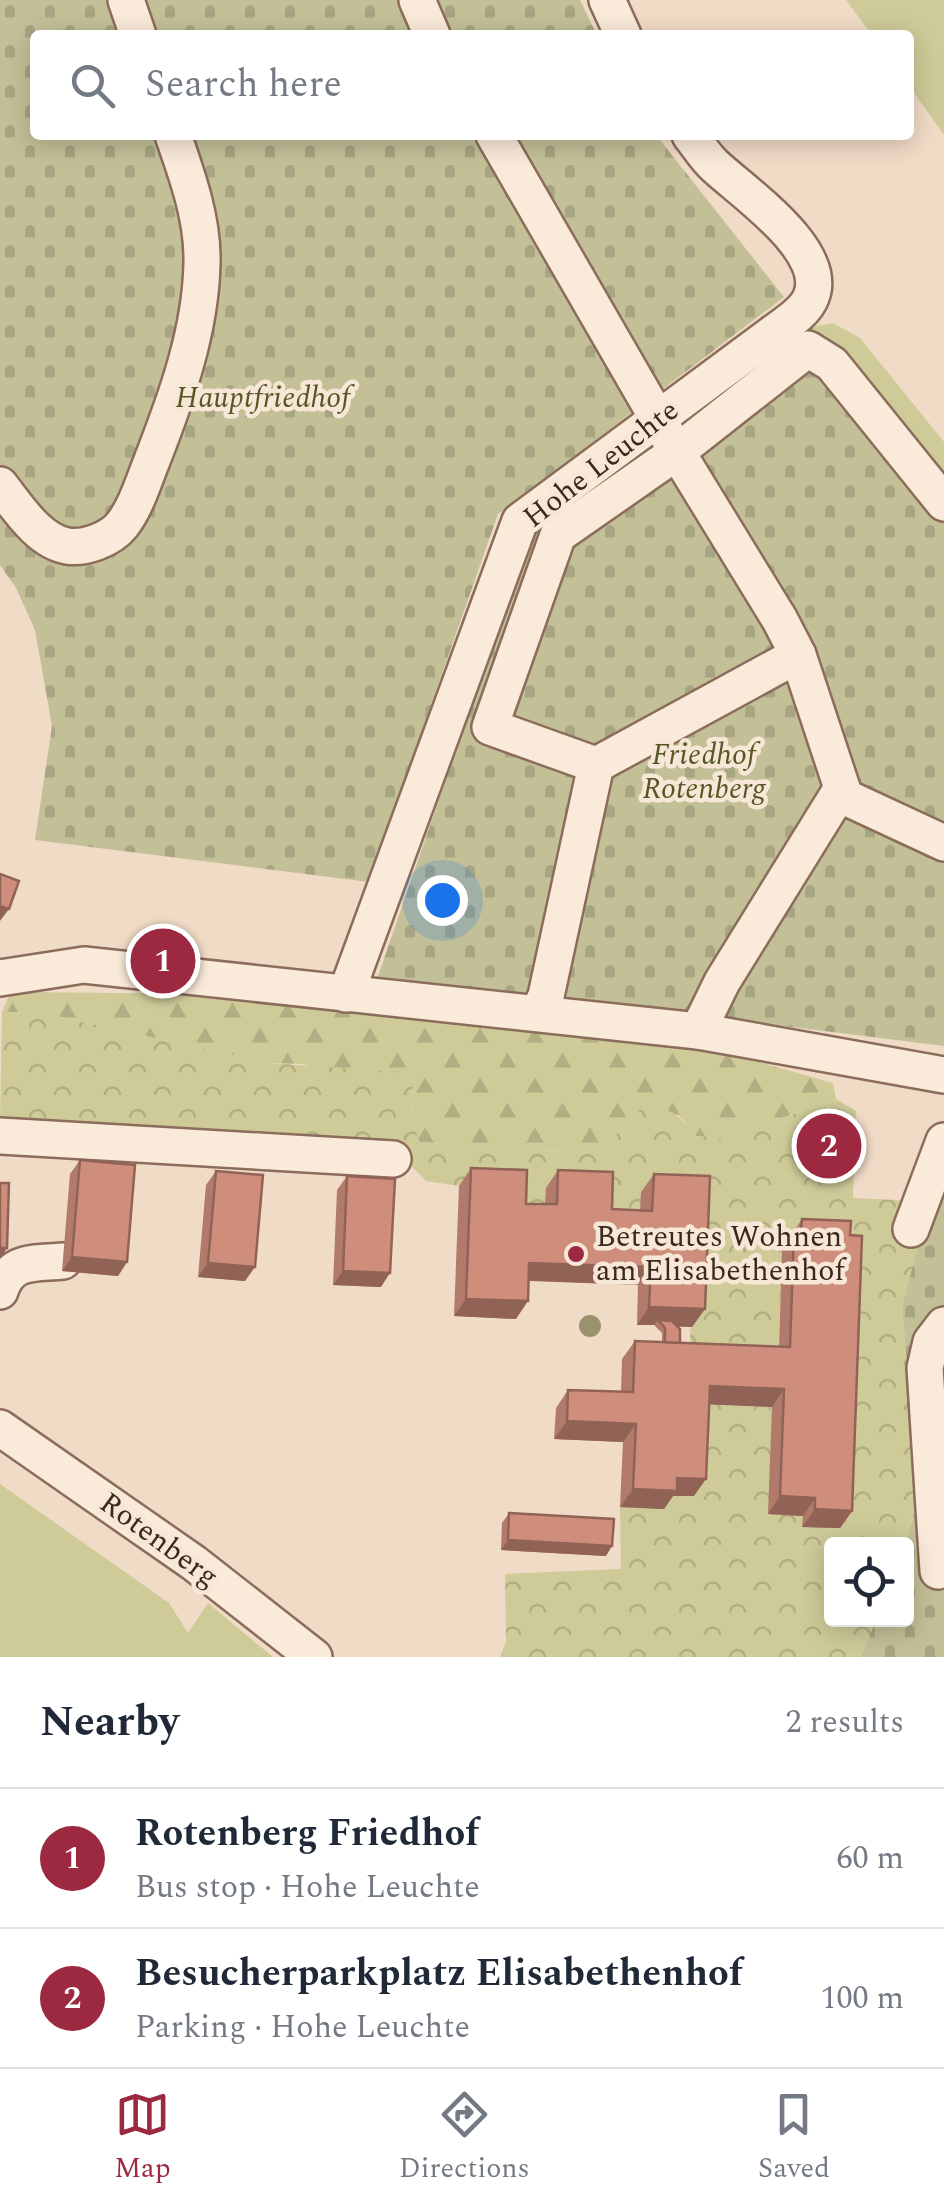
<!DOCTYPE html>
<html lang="en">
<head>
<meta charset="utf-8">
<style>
  body { margin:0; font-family:Spectral,serif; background:#f2f2f3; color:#1f2937 }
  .controls { position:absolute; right:30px; bottom:30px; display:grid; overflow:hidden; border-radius:10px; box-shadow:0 5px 25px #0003 }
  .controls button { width:90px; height:90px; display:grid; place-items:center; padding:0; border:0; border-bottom:2px solid #e0e1e3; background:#fff; color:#1f2937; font:50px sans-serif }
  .you { position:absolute; left:442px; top:900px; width:35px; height:35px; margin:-25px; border:8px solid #fff; border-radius:50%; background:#1a73e8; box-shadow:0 0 0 15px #1a73e833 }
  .badge { display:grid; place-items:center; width:65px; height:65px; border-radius:50%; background:#9c293f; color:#fff; font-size:32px; font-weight:700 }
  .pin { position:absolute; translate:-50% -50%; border:5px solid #fff; box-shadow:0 2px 10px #0006 }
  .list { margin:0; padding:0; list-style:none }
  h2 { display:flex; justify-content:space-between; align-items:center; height:130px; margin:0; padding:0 40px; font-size:42px }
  h2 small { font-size:32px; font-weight:400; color:#747a83 }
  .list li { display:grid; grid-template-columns:65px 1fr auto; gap:30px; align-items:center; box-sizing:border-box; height:140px; padding:0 40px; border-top:2px solid #e0e1e3 }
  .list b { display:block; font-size:38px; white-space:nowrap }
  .list p { margin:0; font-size:32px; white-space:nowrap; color:#747a83 }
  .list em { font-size:32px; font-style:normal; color:#747a83 }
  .icon { flex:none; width:55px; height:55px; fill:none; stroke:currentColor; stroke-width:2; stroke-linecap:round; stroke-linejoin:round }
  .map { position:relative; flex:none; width:944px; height:1657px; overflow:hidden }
  .search { position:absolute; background:#fff; box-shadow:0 5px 25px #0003; left:30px; right:30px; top:30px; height:110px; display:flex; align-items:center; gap:25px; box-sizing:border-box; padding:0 35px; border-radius:10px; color:#747a83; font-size:38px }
  .sheet { height:410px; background:#fff }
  nav { display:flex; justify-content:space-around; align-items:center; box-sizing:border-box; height:140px; border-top:2px solid #e0e1e3; background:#fff; font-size:28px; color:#747a83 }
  nav a { display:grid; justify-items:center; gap:5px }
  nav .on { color:#9c293f }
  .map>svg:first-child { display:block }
</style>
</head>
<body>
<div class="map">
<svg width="944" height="1657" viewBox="0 0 944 1657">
  <defs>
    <pattern id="forest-firs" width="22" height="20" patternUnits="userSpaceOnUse" patternTransform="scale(2.5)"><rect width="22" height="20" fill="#cecb99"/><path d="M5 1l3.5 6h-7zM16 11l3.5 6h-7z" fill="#b2ae83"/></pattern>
    <pattern id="cemetery-stones" width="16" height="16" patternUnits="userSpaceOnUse" patternTransform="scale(2.5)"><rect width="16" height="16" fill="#c3c098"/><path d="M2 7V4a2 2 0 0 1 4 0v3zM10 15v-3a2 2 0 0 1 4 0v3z" fill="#a8a583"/></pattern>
    <pattern id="park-crowns" width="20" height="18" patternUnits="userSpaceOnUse" patternTransform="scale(2.5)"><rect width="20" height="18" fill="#cecb99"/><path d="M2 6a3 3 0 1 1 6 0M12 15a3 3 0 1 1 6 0" fill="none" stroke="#b2ae83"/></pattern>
  </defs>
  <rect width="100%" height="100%" fill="#f0dbc6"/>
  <g fill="#cecb99">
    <path d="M 846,0 L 944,0 L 944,135 L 909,86 L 909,35 L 872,35 Z"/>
    <path d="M 833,323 L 860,338 L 944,442 L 944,475 L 870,382 L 810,327 Z"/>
    <path d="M 0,1484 L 169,1603 L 188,1633 L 208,1603 L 273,1657 L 0,1657 Z"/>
  </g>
  <path fill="url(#forest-firs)" d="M 11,992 L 214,994 L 712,1049 L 833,1083 L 836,1099 L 722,1139 L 696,1136 L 679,1115 L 639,1110 L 602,1150 L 533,1152 L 419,1142 L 411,1118 L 413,1088 L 302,1064 L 267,1063 L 42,1013 L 2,1012 Z"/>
  <g fill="url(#cemetery-stones)">
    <path d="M 0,0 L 580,0 L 597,35 L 35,35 L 35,135 L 656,135 L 784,297 L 498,514 L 369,882 L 35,840 L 52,726 L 35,630 L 16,588 L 0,565 Z"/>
    <path d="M 810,327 L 870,382 L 944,475 L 944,1046 L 546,996 L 376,982 L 529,538 Z"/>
    <path d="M 944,1178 L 944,1657 L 861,1657 L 876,1620 L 906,1620 L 905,1544 L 918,1500 L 902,1306 L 928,1207 Z"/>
  </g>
  <path fill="url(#park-crowns)" d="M 2,1012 L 42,1013 L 267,1063 L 406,1072 L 413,1088 L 411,1118 L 420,1142 L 533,1152 L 602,1150 L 639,1110 C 673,1107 675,1111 696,1136 L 722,1139 L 836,1099 L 856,1111 L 853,1198 L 896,1200 L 928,1207 L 902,1306 L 918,1500 L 905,1544 L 832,1544 L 832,1620 L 876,1620 L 861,1657 L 500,1657 L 506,1642 L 505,1574 L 621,1569 L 620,1507 L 664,1508 L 697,1404 L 772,1407 L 803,1516 L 802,1526 L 839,1528 L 789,1250 L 782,1250 L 778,1365 L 689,1363 L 697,1194 L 640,1229 L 544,1222 L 459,1186 L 426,1181 L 390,1144 L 0,1123 Z"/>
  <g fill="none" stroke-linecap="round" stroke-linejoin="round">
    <g stroke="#8c6c5b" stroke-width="40">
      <g id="minor">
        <path d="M 126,0 L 138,35"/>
        <path d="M 417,0 L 432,35"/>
        <path d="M 607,0 L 623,35"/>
        <path d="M 494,135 L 677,452 L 780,620 L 798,655 L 845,797 L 944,843"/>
        <path d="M 0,485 C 17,506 38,541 67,546 C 85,549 111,539 122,525 C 136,507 143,483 151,463 C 176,399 201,331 202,262 C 203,219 187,175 173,135"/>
        <path d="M 596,765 L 798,655"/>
        <path d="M 0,978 L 84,965 L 698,1031 L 944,1075"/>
        <path d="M 346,994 L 520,521 L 772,334 C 785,324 805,313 811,297 C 830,251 744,193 715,166 C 705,157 698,145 690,135"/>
        <path d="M 538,1013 L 546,996 L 596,765 L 490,727 L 558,535 L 677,452 L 808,349 L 832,364 L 944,503"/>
        <path d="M 698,1031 L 722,982 L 842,788"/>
        <path d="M 0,1136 L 393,1159"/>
        <path d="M 911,1229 L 944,1141"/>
        <path d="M 0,1291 C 10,1259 34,1264 63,1261"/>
        <path d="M 0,1428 L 194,1563 L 314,1657"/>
        <path d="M 938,1571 L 925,1368 L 931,1342 L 944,1325"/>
      </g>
    </g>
    <use href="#minor" stroke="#faeada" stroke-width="35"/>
  </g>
  <circle fill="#9b936d" cx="590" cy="1326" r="11"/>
  <g fill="#b27a6a">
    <path d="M 80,1160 L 127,1262 L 118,1276 L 62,1271 L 70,1174 Z"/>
    <path d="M 471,1168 L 526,1204 L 545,1204 L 546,1188 L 558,1170 L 612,1209 L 640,1210 L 641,1192 L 654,1174 L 705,1309 L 692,1327 L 677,1326 L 680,1343 L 779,1347 L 782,1249 L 802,1219 L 852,1511 L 840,1528 L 802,1527 L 803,1516 L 768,1514 L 772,1407 L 709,1404 L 694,1496 L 673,1496 L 664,1509 L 620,1507 L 623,1442 L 554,1439 L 556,1408 L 568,1390 L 621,1392 L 622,1359 L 635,1341 L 662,1342 L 662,1333 L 654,1325 L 637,1325 L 638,1285 L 529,1281 L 516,1319 L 454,1316 L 459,1186 Z"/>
    <path d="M 216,1171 L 245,1281 L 198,1277 L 206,1185 Z"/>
    <path d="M 347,1176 L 381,1287 L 333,1285 L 337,1190 Z"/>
    <path d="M 509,1513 L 606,1556 L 501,1550 L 502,1523 Z"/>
  </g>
  <g fill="#916356">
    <path d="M 0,906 L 9,909 L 0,921 Z"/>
    <path d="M 0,1248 L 7,1248 L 0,1259 Z"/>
    <path d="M 72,1257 L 127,1262 L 118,1276 L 62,1271 Z"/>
    <path d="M 208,1263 L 255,1267 L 245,1281 L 198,1277 Z"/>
    <path d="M 529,1263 L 651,1267 L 638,1285 L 517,1280 Z"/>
    <path d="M 343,1271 L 390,1273 L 381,1287 L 333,1285 Z"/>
    <path d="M 466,1299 L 528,1301 L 516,1319 L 454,1316 Z"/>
    <path d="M 649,1307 L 705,1309 L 692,1327 L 663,1326 L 658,1320 L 654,1325 L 637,1325 Z"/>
    <path d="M 710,1386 L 784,1389 L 772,1407 L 697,1404 Z"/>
    <path d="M 567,1421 L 636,1424 L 623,1442 L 554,1439 Z"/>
    <path d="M 677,1478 L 706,1479 L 694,1496 L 673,1496 L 664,1509 L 620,1507 L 633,1489 Z"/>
    <path d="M 780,1496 L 815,1498 L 803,1516 L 768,1514 Z"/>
    <path d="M 815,1509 L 852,1511 L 840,1528 L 802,1527 Z"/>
    <path d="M 508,1540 L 612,1546 L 606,1556 L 501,1550 Z"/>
  </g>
  <g fill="#cf8e7b" stroke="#916356" stroke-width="2.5">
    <path d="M 0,874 L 19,881 L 9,909 L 0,906 Z"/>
    <path d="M 80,1160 L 135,1165 L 127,1262 L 72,1257 Z"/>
    <path d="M 471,1168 L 527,1170 L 526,1204 L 557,1204 L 558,1170 L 613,1172 L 612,1209 L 652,1211 L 654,1174 L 710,1176 L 705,1309 L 649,1307 L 651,1267 L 529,1263 L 528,1301 L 466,1299 Z"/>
    <path d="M 216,1171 L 263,1175 L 255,1267 L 208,1263 Z"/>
    <path d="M 347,1176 L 395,1179 L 390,1273 L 343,1271 Z"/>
    <path d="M 0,1183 L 9,1183 L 7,1248 L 0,1248 Z"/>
    <path d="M 802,1219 L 851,1221 L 850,1235 L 862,1236 L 852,1511 L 815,1509 L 815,1498 L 780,1496 L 784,1389 L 710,1386 L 706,1479 L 677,1478 L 677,1491 L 633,1489 L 636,1424 L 567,1421 L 568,1390 L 633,1392 L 635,1341 L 790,1347 L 794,1232 L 801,1232 Z"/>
    <path d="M 658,1320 L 672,1321 L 680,1329 L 680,1343 L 665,1342 L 665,1328 Z"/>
    <path d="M 509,1513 L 614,1519 L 612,1546 L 508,1540 Z"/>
  </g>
  <circle fill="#9c293f" stroke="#f7e7d6" stroke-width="4" cx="576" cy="1254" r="10"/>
  <g text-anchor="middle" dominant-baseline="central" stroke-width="9" stroke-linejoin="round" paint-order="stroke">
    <g font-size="30" font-style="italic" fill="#555825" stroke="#f7e7d6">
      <text x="263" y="398">Hauptfriedhof</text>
      <text x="704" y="755">Friedhof<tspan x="704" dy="34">Rotenberg</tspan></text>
    </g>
    <g font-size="30" fill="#3b281f" stroke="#f7e7d6">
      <text transform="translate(601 464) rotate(-38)">Hohe Leuchte</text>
      <text transform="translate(159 1540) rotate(36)">Rotenberg</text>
    </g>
    <g font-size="30" fill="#3b281f" stroke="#f7e7d6" text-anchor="start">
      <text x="596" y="1237">Betreutes Wohnen<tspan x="596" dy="34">am Elisabethenhof</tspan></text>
    </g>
  </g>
</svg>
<div class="controls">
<button><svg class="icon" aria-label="locate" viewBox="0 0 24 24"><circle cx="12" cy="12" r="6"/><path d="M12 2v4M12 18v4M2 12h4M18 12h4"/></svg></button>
</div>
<div class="you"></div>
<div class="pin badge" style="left:163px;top:961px">1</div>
<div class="pin badge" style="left:829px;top:1146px">2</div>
<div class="search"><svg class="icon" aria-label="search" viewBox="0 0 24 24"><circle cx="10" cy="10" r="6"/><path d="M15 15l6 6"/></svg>Search here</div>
</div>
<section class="sheet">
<h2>Nearby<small>2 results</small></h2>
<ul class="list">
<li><span class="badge">1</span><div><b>Rotenberg Friedhof</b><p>Bus stop · Hohe Leuchte</p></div><em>60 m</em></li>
<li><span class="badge">2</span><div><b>Besucherparkplatz Elisabethenhof</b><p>Parking · Hohe Leuchte</p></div><em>100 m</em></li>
</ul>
</section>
<nav>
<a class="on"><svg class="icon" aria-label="map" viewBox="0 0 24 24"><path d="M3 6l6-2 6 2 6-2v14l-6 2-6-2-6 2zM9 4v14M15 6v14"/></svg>Map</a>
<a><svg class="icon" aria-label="directions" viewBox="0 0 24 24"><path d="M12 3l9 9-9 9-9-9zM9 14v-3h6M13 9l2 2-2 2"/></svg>Directions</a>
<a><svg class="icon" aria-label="saved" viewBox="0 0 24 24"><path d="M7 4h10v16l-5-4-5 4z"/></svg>Saved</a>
</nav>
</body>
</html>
